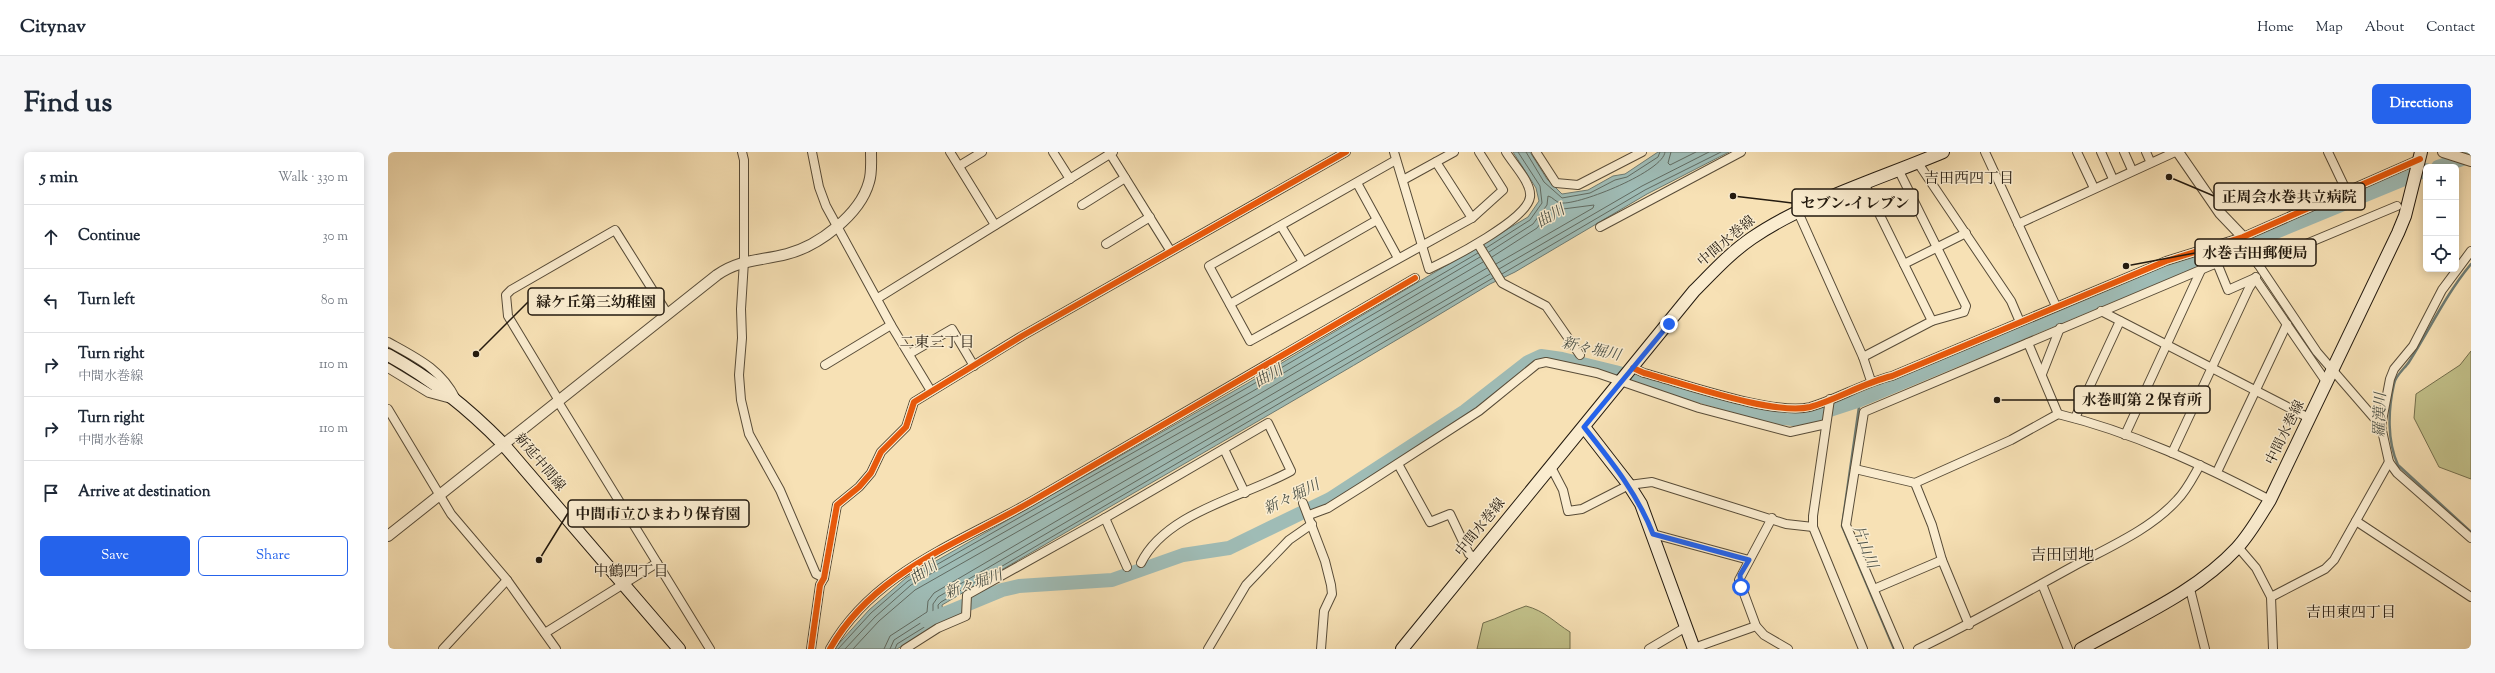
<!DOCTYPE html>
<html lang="en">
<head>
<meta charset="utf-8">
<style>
  body { margin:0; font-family:"Sorts Mill Goudy","Noto Serif JP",serif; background:#f6f6f7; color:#1f2937 }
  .controls { position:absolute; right:12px; top:12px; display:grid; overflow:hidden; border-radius:6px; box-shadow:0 2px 10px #0003 }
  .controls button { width:36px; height:36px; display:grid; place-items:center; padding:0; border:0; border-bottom:1px solid #e0e1e3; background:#fff; color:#1f2937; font:20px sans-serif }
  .stop { position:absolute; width:12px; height:12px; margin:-9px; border:3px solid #2563eb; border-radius:50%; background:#fff }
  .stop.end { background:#2563eb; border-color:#fff; box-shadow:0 1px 4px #0008 }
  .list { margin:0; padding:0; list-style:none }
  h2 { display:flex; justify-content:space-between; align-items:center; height:52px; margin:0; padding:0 16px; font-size:17px }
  h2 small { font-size:13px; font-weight:400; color:#747a83 }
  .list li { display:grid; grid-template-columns:26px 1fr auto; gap:12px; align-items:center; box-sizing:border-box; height:64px; padding:0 16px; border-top:1px solid #e0e1e3 }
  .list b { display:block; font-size:15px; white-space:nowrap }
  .list p { margin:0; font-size:13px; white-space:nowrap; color:#747a83 }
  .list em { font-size:13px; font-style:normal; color:#747a83 }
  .actions { display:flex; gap:8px; padding:12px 16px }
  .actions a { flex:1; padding:9px 0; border:1px solid #2563eb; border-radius:6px; text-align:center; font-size:14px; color:#2563eb }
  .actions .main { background:#2563eb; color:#fff }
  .icon { flex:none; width:22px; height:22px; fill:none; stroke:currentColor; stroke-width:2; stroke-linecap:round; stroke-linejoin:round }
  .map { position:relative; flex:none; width:2083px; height:497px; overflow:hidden; border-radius:6px }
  header { display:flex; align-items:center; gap:24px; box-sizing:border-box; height:56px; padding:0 20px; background:#fff; border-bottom:1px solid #e0e1e3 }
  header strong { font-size:19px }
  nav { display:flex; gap:22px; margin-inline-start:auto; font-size:14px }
  .intro { display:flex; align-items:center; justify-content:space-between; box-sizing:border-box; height:96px; padding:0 24px }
  h1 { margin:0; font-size:28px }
  .button { padding:10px 18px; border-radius:6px; background:#2563eb; color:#fff; font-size:14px; font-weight:700 }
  main { display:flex; gap:24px; padding:0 24px }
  aside { flex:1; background:#fff; border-radius:6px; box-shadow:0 2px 10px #0003 }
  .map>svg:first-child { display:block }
</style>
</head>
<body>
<header>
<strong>Citynav</strong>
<nav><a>Home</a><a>Map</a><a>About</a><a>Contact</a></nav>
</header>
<div class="intro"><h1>Find us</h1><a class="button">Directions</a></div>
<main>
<aside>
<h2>5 min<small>Walk · 330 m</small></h2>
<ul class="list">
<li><svg class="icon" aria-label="ahead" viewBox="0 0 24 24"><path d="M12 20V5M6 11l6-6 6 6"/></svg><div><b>Continue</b></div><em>30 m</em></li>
<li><svg class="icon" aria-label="left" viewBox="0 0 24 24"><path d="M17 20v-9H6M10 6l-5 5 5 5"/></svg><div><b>Turn left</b></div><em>80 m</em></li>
<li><svg class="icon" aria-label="right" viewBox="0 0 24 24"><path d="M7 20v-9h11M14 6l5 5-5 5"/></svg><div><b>Turn right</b><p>中間水巻線</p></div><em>110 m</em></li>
<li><svg class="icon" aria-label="right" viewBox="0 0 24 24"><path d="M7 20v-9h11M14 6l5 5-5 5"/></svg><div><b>Turn right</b><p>中間水巻線</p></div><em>110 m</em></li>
<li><svg class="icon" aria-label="arrive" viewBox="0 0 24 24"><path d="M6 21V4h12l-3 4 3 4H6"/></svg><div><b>Arrive at destination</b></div></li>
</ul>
<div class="actions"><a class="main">Save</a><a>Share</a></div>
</aside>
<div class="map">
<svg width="2083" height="497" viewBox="0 0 2083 497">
  <rect width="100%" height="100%" fill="#f7e1b5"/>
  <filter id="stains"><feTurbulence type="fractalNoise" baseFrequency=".005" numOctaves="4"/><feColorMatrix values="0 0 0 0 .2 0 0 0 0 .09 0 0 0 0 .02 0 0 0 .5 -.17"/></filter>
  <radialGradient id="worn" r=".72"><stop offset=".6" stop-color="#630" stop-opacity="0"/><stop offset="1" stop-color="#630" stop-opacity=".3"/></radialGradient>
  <g fill="#c2c18a" stroke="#726e4c">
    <path d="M 2083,199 L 2083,327 L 2051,315 L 2026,266 L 2028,242 L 2072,213 Z"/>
    <path d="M 1138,454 C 1157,459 1166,470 1182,480 L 1182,497 L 1089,497 L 1095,471 C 1111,466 1123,459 1138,454 Z"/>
  </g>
  <path fill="#9fbcb6" stroke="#6d7b73" d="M 1125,0 L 1142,0 L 1159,27 L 1174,42 L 1200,38 L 1225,24 L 1237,22 L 1270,0 L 1341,0 L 1259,42 L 1127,120 L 1102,132 C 921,242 736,345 554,453 L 556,468 L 509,497 L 446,497 L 481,458 L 518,426 L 860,231 L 1140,65 L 1151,49 L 1148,36 Z"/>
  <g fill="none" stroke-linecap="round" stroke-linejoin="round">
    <g stroke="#616b62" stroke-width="1">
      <path d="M 1138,0 L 1156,30 L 1174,46 L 1202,41 L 1227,28 L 1239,25 L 1270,5 L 1272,0"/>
      <path d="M 1283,0 L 1280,11 L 1282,13 L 1308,0"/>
      <path d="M 1098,96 L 1142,68 L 1154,51 L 1152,34 L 1130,0"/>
      <path d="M 1101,100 L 1145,72 L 1159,53 L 1160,44 C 1165,45 1167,50 1173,51 C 1192,53 1276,19 1277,0"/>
      <path d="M 1104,105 L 1149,76 L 1165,55 L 1175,57 L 1206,53 L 1205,56 L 1108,112"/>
      <path d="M 1111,117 L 1254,34 L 1321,0"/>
      <path d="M 1114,122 L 1257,38 L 1333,0"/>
      <path d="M 450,497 L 483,461 L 520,429 L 862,234 L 1090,101"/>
      <path d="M 457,497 L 487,465 L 523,433 L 865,239 L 1092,105"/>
      <path d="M 465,497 L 491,469 L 527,438 L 868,244 L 1095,110"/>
      <path d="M 496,497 L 502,484 L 539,460 L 540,449 L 546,441 L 1099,116"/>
      <path d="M 502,497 L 506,488 L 545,463 L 545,452 L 550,445 L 1102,122"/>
      <path d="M 507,497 L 509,492 L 551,466 L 550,453 L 553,450 L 1105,126"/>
    </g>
    <g stroke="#6d7b73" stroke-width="2.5">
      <path d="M 2083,112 C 2058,142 2042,177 2021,210 C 2017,216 2007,224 2006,232 C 2000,258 1999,289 2010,313 L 2083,380"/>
      <path d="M 1472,248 L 1454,374 L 1506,497"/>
    </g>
    <g stroke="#9fbcb6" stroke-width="14">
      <path d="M 2050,15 L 2083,4"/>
      <path d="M 539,469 L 614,438 L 631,434 L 724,428 L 795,403 L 841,396 L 942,347 L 1077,259 L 1140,210 L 1153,204 L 1174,207 L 1227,220 L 1387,265 L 1405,267 L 1420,265 L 1472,248 L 1786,117 L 1851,95 L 2038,18"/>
    </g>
    <g stroke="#584c38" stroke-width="10">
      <g id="minor">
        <path d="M 354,0 L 356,8 L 356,109 L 353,157 L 354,186 L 351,223 L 353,248 L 361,282 L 392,338 L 428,422 L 436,426"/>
        <path d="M 424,0 L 431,35 L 438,54 L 503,173 L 543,239"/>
        <path d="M 562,0 L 607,73"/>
        <path d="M 665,0 L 682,27"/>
        <path d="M 721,0 L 782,98"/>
        <path d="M 1006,0 L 1041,117 C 1062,107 1139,68 1142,45 C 1144,31 1125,12 1118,0"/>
        <path d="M 1148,0 L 1168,31 L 1190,33 L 1254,0"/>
        <path d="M 1597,0 L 1668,154"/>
        <path d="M 1689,0 L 1706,36"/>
        <path d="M 1713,0 L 1725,27"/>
        <path d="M 1736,0 L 1744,18"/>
        <path d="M 1758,0 L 1762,9"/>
        <path d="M 1940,0 L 1959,40"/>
        <path d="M 1008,8 L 821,114 L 862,189 L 1084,66 L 1115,38 L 1091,0"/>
        <path d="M 1048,10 L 1084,66"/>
        <path d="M 1530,11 L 1623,149 L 1632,170"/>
        <path d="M 571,14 L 594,0"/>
        <path d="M 1015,28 L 1066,0"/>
        <path d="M 969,31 L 1010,106"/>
        <path d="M 1477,33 L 1544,169"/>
        <path d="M 694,53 L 737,26"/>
        <path d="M 1410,60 L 1475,205 L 1483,229"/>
        <path d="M 1630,72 L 1787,0"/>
        <path d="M 893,74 L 915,110"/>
        <path d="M 1212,75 L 1353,0"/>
        <path d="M 1855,85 L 1870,112 L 1929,200 L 1993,274"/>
        <path d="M 718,92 L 762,65"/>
        <path d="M 1090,92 L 1114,131 L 1158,154 L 1192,203"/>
        <path d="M 2083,99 L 2054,138 L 2025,194 L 2006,217 L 2002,227 L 1993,274 L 2001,310 L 2009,321 L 2083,386"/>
        <path d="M 1516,112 L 1578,81"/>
        <path d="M 1870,112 L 2009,54"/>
        <path d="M 490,146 L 725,0"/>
        <path d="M 842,152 L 989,68"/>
        <path d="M 1713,159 L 1921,266"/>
        <path d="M 0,190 C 29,206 53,217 68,247"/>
        <path d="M 1640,191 L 1670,262"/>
        <path d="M 521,202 L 564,177 L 586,214"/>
        <path d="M 1475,205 L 1544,169 L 1576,160 L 1578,154 L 1511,19"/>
        <path d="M 437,213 L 503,173"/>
        <path d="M 0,216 L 41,241 L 63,247"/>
        <path d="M 1245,216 L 1256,221 C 1294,231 1387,264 1422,255 C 1450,247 1475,231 1504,224 L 1778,109 L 1855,85 L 2032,7"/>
        <path d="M 1654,222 L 1672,176"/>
        <path d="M 170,247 L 120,164 L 118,143 L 123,138 L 227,78 L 279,161"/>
        <path d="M 1442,247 L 1425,364 L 1425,375 L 1475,497"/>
        <path d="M 169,248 L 322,497"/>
        <path d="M 0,257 L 63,362 L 119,428 L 168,497"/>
        <path d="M 1687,266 L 1732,169"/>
        <path d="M 1737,283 L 1813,118"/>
        <path d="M 836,297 L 857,341"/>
        <path d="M 1784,301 L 1861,136 L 1868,125"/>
        <path d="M 1010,312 L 1042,370 L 1062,362 L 1081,402 L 1088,406"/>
        <path d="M 1163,315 L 1175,338 L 1180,359 L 1194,357 L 1241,333 L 1264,330 L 1398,372 L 1425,375"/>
        <path d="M 1467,317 L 1527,331 L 1623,288 L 1670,262 C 1744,280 1815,313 1882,348"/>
        <path d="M 1829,320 L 1899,172"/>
        <path d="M 1527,331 L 1544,373 L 1554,408 L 1581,473"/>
        <path d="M 915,351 L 937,409 L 943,433 L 944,442 L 936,459 L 933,497"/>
        <path d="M 921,363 L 940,356 L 975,334 L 1091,259 L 1149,212 L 1158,210 L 1209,221 L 1311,256 L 1402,280 L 1438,272"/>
        <path d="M 717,366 L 739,415"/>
        <path d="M 1384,366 L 1351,428 L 1368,474 L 1376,483 L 1400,497"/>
        <path d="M 1968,369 L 2083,445"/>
        <path d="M 1265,382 L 1361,408"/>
        <path d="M 1850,395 L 1868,416 L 1883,445 L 1885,497"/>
        <path d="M 1654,432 L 1680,497"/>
        <path d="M 1486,437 L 1554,408"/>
        <path d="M 1802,437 L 1817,497"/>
        <path d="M 1883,445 L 1937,417 L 1946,408 L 2001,310"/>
        <path d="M 157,481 L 269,411"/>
        <path d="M 1306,496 L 1368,474"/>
        <path d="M 55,497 L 119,428"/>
        <path d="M 423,497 L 432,433 L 436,426 L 449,353 L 471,335 L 483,321 L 493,300 L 518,275 L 526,250 L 634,184 L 958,0"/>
        <path d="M 442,497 C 486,418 577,389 651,345 C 776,271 902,199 1027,126"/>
        <path d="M 517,497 L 550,476 L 578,464 L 579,443 L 717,366 L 880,271 L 903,319 C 856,345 778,360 753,411"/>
        <path d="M 820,497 L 858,433 L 901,388 L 924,372"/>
        <path d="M 1261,497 L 1298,475"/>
        <path d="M 1511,497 L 1458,373 L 1476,260 L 1829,111 L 1840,138 L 1867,126 L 1939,231"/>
        <path d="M 1530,497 C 1583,472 1633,443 1684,415 C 1719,396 1762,378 1789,348 C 1799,338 1805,325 1812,313"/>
      </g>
    </g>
    <g stroke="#584c38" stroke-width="12">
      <g id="tertiary">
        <path d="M 1790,0 L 1832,61 L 1855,85"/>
        <path d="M 2055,0 L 2083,9"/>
        <path d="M 0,384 L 329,123 C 352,107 372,109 399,102 C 430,94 472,63 481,30 C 484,21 483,10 483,0"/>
      </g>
    </g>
    <g stroke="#231a0f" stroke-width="14">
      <g id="secondary">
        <path d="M 0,203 C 44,227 80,256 115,292 L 291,497"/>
        <path d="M 1196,275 L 1241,333 L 1253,352 L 1306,497"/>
        <path d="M 1014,497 L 1306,139 C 1325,120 1342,101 1364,86 C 1418,49 1494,26 1555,0"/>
        <path d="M 1693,497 C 1747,466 1806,442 1849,396 C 1862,382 1872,364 1882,348 L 2010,81 L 2017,64 L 2033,0"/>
      </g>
    </g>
    <use href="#minor" stroke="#faeccf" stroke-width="8"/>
    <use href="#tertiary" stroke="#faeccf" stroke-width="10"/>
    <use href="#secondary" stroke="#faeccf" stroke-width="12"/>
    <g stroke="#faeccf" stroke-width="8">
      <g id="cycleway">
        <path d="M 1245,216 L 1256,221 C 1294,231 1387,264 1422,255 C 1450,247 1475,231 1504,224 L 1778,109 L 1855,85 L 2032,7"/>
        <path d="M 423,497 L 432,433 L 436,426 L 449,353 L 471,335 L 483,321 L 493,300 L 518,275 L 526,250 L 634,184 L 958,0"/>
        <path d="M 442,497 C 486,418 577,389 651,345 C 776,271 902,199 1027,126"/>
      </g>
    </g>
    <use href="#cycleway" stroke="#e8590c" stroke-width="6"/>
  </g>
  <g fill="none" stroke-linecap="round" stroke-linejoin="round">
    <path stroke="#2563eb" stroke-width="5" d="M 1281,172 L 1196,275 C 1223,309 1249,341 1265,382 L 1361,408 L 1352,423 L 1353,435"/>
  </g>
  <g text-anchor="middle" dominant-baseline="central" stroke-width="3" stroke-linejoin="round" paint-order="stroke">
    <g font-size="14" fill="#231a0f" stroke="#faeccf">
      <text transform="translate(1339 90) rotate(-40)">中間水巻線</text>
      <text transform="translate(1898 281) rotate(-64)">中間水巻線</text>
      <text transform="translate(151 311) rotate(50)">新延中間線</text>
      <text transform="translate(1093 376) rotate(-51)">中間水巻線</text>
    </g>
    <g font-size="15" fill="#231a0f" stroke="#faeccf">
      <text x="1581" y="27">吉田西四丁目</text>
      <text x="549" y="191">二東三丁目</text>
      <text x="243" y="420">中鶴四丁目</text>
      <text x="1963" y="461">吉田東四丁目</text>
    </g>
    <g font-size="15" font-style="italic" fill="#4e5349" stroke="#faeccf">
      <text transform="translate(1163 65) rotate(-30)">曲川</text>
      <text transform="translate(1203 198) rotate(13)">新々堀川</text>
      <text transform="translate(881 225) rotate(-29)">曲川</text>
      <text transform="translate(1993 263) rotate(-88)">羅漢川</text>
      <text transform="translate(904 346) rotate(-26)">新々堀川</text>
      <text transform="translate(1476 395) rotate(69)">片山川</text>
      <text transform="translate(536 421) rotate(-34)">曲川</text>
      <text transform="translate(586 433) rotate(-19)">新々堀川</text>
    </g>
    <g font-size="16" fill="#231a0f" stroke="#faeccf">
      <text x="1674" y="404">吉田団地</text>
    </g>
  </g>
  <path fill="none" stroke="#231a0f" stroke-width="1.5" d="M1781 25L1826 44M1345 44L1404 51M1738 114L1807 101M88 202L140 150M1609 248L1686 248M151 408L180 361"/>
  <g fill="#231a0f" stroke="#faeccf" stroke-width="1.5">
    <circle cx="1781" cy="25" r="4"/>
    <circle cx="1345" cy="44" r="4"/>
    <circle cx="1738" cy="114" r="4"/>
    <circle cx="88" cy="202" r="4"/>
    <circle cx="1609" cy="248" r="4"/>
    <circle cx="151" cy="408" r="4"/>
  </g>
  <g fill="#faeccf" stroke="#231a0f" stroke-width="1.5">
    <rect x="1826" y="31" width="151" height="27" rx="4"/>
    <rect x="1404" y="37" width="126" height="27" rx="4"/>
    <rect x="1807" y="87" width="121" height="27" rx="4"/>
    <rect x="140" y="136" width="136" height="27" rx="4"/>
    <rect x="1686" y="234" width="136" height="27" rx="4"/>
    <rect x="180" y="348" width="181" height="27" rx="4"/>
  </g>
  <g font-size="15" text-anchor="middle" font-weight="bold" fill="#231a0f">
    <text x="1901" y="50">正周会水巻共立病院</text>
    <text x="1467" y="56">セブン-イレブン</text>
    <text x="1867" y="106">水巻吉田郵便局</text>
    <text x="208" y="155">緑ケ丘第三幼稚園</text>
    <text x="1754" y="253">水巻町第２保育所</text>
    <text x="270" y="367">中間市立ひまわり保育園</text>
  </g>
  <rect width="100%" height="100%" filter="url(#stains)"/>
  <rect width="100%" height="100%" fill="url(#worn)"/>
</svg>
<div class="controls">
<button>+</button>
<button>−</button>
<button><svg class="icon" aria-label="locate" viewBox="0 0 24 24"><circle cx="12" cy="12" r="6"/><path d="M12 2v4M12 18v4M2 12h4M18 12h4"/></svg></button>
</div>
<div class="stop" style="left:1353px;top:435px"></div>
<div class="stop end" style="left:1281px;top:172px"></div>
</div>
</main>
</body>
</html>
